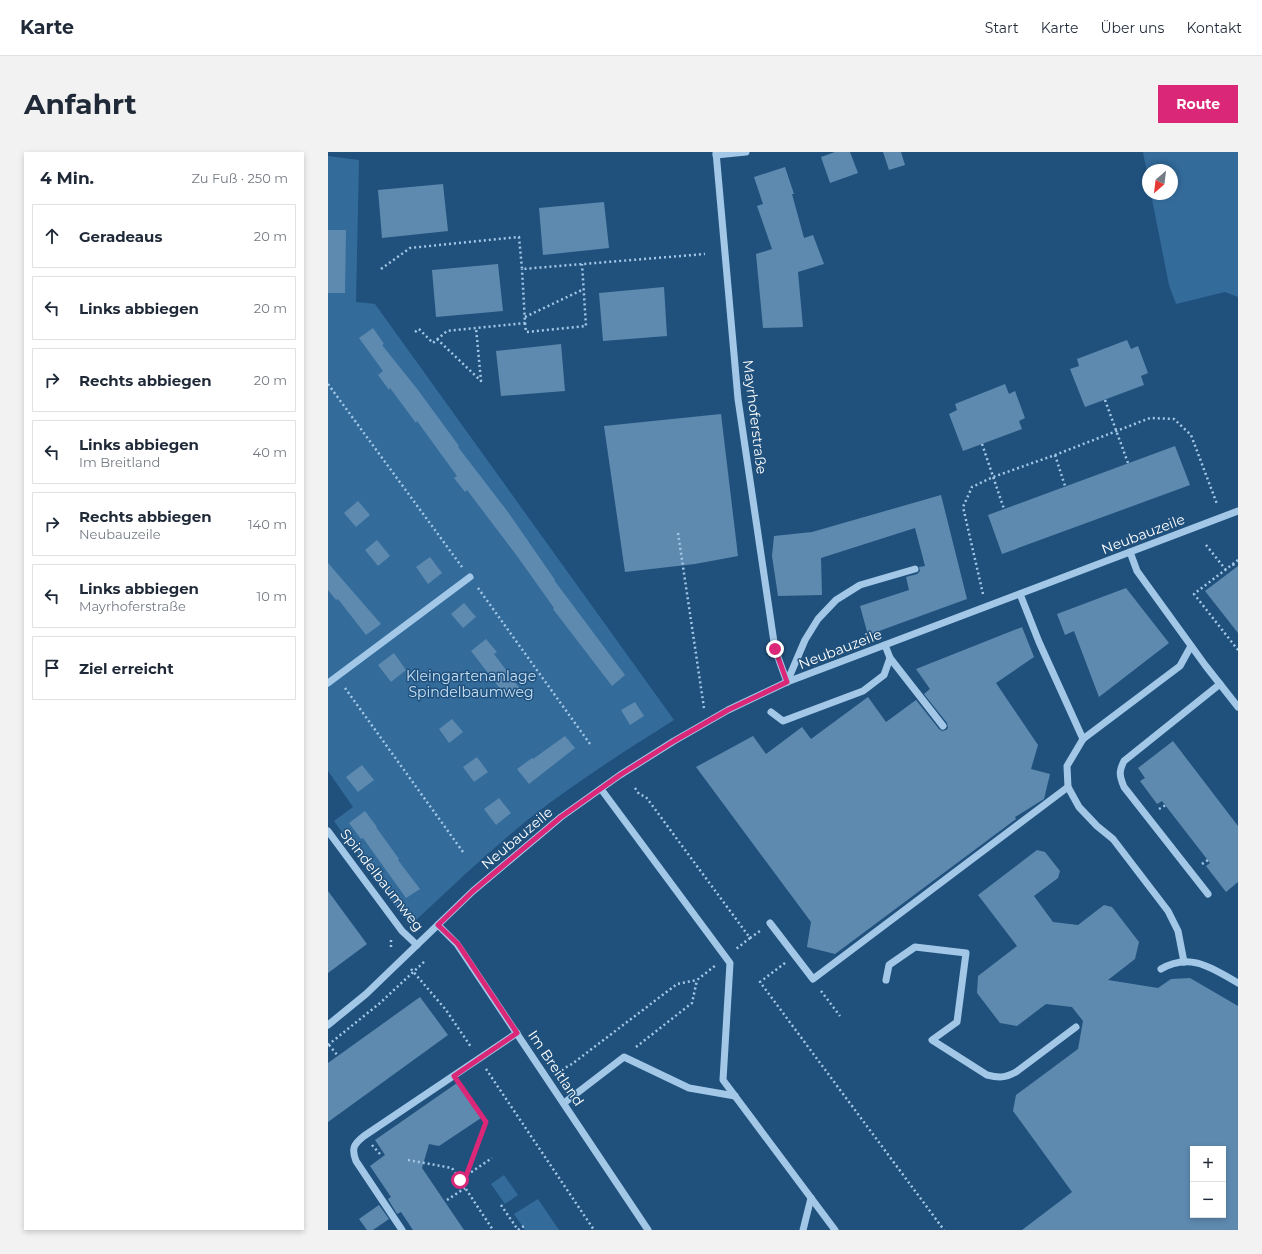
<!DOCTYPE html>
<html lang="de">
<head>
<meta charset="utf-8">
<style>
  body { margin:0; font-family:Montserrat,sans-serif; background:#f2f2f3; color:#1f2937 }
  .controls { position:absolute; right:12px; bottom:12px; display:grid; overflow:hidden; border-radius:0px; box-shadow:0 2px 6px #0003 }
  .controls button { width:36px; height:36px; display:grid; place-items:center; padding:0; border:0; border-bottom:1px solid #e0e1e3; background:#fff; color:#1f2937; font:20px sans-serif }
  .compass { position:absolute; left:814px; top:12px; width:36px; height:36px; border-radius:50%; background:#fff; box-shadow:0 2px 6px #0003; rotate:208deg }
  .stop { position:absolute; width:12px; height:12px; margin:-9px; border:3px solid #db2777; border-radius:50%; background:#fff }
  .stop.end { background:#db2777; border-color:#fff; box-shadow:0 1px 4px #0008 }
  .list { margin:0; padding:0; list-style:none }
  h2 { display:flex; justify-content:space-between; align-items:center; height:52px; margin:0; padding:0 16px; font-size:17px }
  h2 small { font-size:13px; font-weight:400; color:#747a83 }
  .list li { display:grid; grid-template-columns:26px 1fr auto; gap:12px; align-items:center; box-sizing:border-box; height:64px; margin:0 8px 8px; padding:0 8px; border:1px solid #e0e1e3; border-radius:0px }
  .list b { display:block; font-size:15px; white-space:nowrap }
  .list p { margin:0; font-size:13px; white-space:nowrap; color:#747a83 }
  .list em { font-size:13px; font-style:normal; color:#747a83 }
  .icon { flex:none; width:22px; height:22px; fill:none; stroke:currentColor; stroke-width:2; stroke-linecap:round; stroke-linejoin:round }
  .map { position:relative; flex:none; width:910px; height:1078px; overflow:hidden; border-radius:0px }
  header { display:flex; align-items:center; gap:24px; box-sizing:border-box; height:56px; padding:0 20px; background:#fff; border-bottom:1px solid #e0e1e3 }
  header strong { font-size:19px }
  nav { display:flex; gap:22px; margin-inline-start:auto; font-size:14px }
  .intro { display:flex; align-items:center; justify-content:space-between; box-sizing:border-box; height:96px; padding:0 24px }
  h1 { margin:0; font-size:28px }
  .button { padding:10px 18px; border-radius:0px; background:#db2777; color:#fff; font-size:14px; font-weight:700 }
  main { display:flex; gap:24px; padding:0 24px }
  aside { flex:1; background:#fff; border-radius:0px; box-shadow:0 2px 6px #0003 }
  .map>svg:first-child { display:block }
</style>
</head>
<body>
<header>
<strong>Karte</strong>
<nav><a>Start</a><a>Karte</a><a>Über uns</a><a>Kontakt</a></nav>
</header>
<div class="intro"><h1>Anfahrt</h1><a class="button">Route</a></div>
<main>
<aside>
<h2>4 Min.<small>Zu Fuß · 250 m</small></h2>
<ul class="list">
<li><svg class="icon" aria-label="ahead" viewBox="0 0 24 24"><path d="M12 20V5M6 11l6-6 6 6"/></svg><div><b>Geradeaus</b></div><em>20 m</em></li>
<li><svg class="icon" aria-label="left" viewBox="0 0 24 24"><path d="M17 20v-9H6M10 6l-5 5 5 5"/></svg><div><b>Links abbiegen</b></div><em>20 m</em></li>
<li><svg class="icon" aria-label="right" viewBox="0 0 24 24"><path d="M7 20v-9h11M14 6l5 5-5 5"/></svg><div><b>Rechts abbiegen</b></div><em>20 m</em></li>
<li><svg class="icon" aria-label="left" viewBox="0 0 24 24"><path d="M17 20v-9H6M10 6l-5 5 5 5"/></svg><div><b>Links abbiegen</b><p>Im Breitland</p></div><em>40 m</em></li>
<li><svg class="icon" aria-label="right" viewBox="0 0 24 24"><path d="M7 20v-9h11M14 6l5 5-5 5"/></svg><div><b>Rechts abbiegen</b><p>Neubauzeile</p></div><em>140 m</em></li>
<li><svg class="icon" aria-label="left" viewBox="0 0 24 24"><path d="M17 20v-9H6M10 6l-5 5 5 5"/></svg><div><b>Links abbiegen</b><p>Mayrhoferstraße</p></div><em>10 m</em></li>
<li><svg class="icon" aria-label="arrive" viewBox="0 0 24 24"><path d="M6 21V4h12l-3 4 3 4H6"/></svg><div><b>Ziel erreicht</b></div></li>
</ul>
</aside>
<div class="map">
<svg width="910" height="1078" viewBox="0 0 910 1078">
  <rect width="100%" height="100%" fill="#20517d"/>
  <g fill="#336b9b">
    <path d="M 815,0 L 910,0 L 910,145 L 897,140 L 848,152 L 841,133 L 823,42 L 844,42 L 844,18 L 820,18 L 820,26 Z"/>
    <path d="M 0,4 L 31,8 L 28,150 L 47,152 L 346,568 C 297,599 248,630 202,666 C 162,698 124,734 86,770 L 75,765 L 6,669 L 25,655 L 0,619 Z"/>
    <path d="M 176,1023 L 190,1043 L 177,1052 L 163,1032 Z"/>
    <path d="M 210,1047 L 231,1078 L 197,1078 L 186,1062 Z"/>
  </g>
  <g fill="#5e8ab0" fill-rule="evenodd">
    <path d="M 507,0 L 522,0 L 530,21 L 502,31 L 493,5 Z"/>
    <path d="M 555,0 L 573,0 L 577,13 L 561,18 Z"/>
    <path d="M 457,15 L 466,42 L 464,42 L 476,86 L 485,83 L 496,112 L 470,120 L 475,175 L 435,176 L 428,102 L 444,97 L 429,54 L 435,52 L 426,25 Z"/>
    <path d="M 115,32 L 120,79 L 54,86 L 50,38 Z"/>
    <path d="M 276,50 L 281,96 L 215,103 L 211,56 Z"/>
    <path d="M 0,78 L 18,78 L 17,141 L 0,141 Z"/>
    <path d="M 170,112 L 175,159 L 108,165 L 104,118 Z"/>
    <path d="M 336,135 L 339,184 L 275,189 L 271,141 Z"/>
    <path d="M 45,176 L 56,192 L 54,193 L 90,238 L 131,294 L 130,295 L 180,360 L 227,428 L 226,428 L 297,523 L 284,534 L 225,457 L 226,456 L 189,404 L 139,338 L 137,340 L 126,326 L 129,324 L 89,269 L 88,271 L 62,236 L 61,238 L 50,223 L 55,219 L 31,186 Z"/>
    <path d="M 799,188 L 803,197 L 810,194 L 820,221 L 813,224 L 816,233 L 757,255 L 742,217 L 751,214 L 749,207 Z"/>
    <path d="M 233,192 L 237,239 L 173,244 L 168,199 Z"/>
    <path d="M 677,232 L 681,242 L 687,239 L 697,266 L 691,269 L 694,277 L 635,299 L 621,262 L 629,258 L 627,252 Z"/>
    <path d="M 393,262 L 410,404 L 367,412 L 297,420 L 276,274 Z"/>
    <path d="M 847,294 L 862,333 L 674,402 L 660,363 Z"/>
    <path d="M 613,343 L 639,447 L 540,483 L 532,454 L 581,438 L 578,425 L 589,422 L 592,419 L 591,415 L 597,414 L 587,376 L 493,406 L 494,443 L 450,444 L 444,404 L 446,384 L 484,380 Z"/>
    <path d="M 30,349 L 42,363 L 28,375 L 16,361 Z"/>
    <path d="M 49,388 L 62,404 L 50,414 L 37,398 Z"/>
    <path d="M 102,405 L 114,421 L 100,432 L 88,415 Z"/>
    <path d="M 0,411 L 53,472 L 38,483 L 10,447 L 8,448 L 0,438 Z"/>
    <path d="M 910,414 L 910,481 L 877,439 Z"/>
    <path d="M 798,436 L 841,491 L 771,545 L 746,479 L 737,483 L 729,462 Z"/>
    <path d="M 136,451 L 148,465 L 135,476 L 123,462 Z"/>
    <path d="M 694,475 L 706,505 L 668,531 L 710,593 L 703,617 L 722,622 L 716,647 L 687,665 L 688,667 L 507,802 L 479,795 L 483,770 L 368,615 L 425,584 L 438,602 L 474,575 L 483,587 L 540,545 L 558,570 L 588,548 L 611,577 L 614,579 L 618,578 L 620,576 L 619,571 L 596,542 L 602,537 L 588,517 Z"/>
    <path d="M 158,487 L 169,500 L 166,502 L 193,538 L 180,547 L 143,499 Z"/>
    <path d="M 66,501 L 78,518 L 63,530 L 50,513 Z"/>
    <path d="M 307,550 L 316,564 L 302,573 L 293,558 Z"/>
    <path d="M 124,567 L 135,580 L 121,591 L 111,577 Z"/>
    <path d="M 237,584 L 247,596 L 201,632 L 189,617 L 204,606 L 205,607 Z"/>
    <path d="M 845,589 L 910,674 L 910,730 L 898,740 L 878,714 L 882,711 L 834,649 L 829,652 L 812,629 L 817,626 L 810,616 Z"/>
    <path d="M 149,605 L 160,620 L 146,630 L 135,615 Z"/>
    <path d="M 34,613 L 46,628 L 30,640 L 18,625 Z"/>
    <path d="M 171,646 L 183,661 L 168,673 L 156,657 Z"/>
    <path d="M 37,659 L 49,675 L 48,675 L 71,707 L 70,708 L 92,737 L 78,746 L 35,686 L 33,687 L 21,671 Z"/>
    <path d="M 709,698 L 717,700 L 732,719 L 730,726 L 706,744 L 725,770 L 750,773 L 776,753 L 784,755 L 811,790 L 807,807 L 780,828 L 830,836 L 843,827 L 862,826 L 910,854 L 910,1078 L 694,1078 L 744,1040 L 685,959 L 688,943 L 750,897 L 755,869 L 744,855 L 718,852 L 689,874 L 672,871 L 649,841 L 650,824 L 689,794 L 650,743 ZM 865,997 L 895,997 L 895,1063 L 865,1063 Z"/>
    <path d="M 0,739 L 39,792 L 0,821 Z"/>
    <path d="M 92,845 L 120,883 L 0,970 L 0,911 Z"/>
    <path d="M 129,931 L 153,966 L 111,994 L 101,992 L 94,1016 L 136,1078 L 85,1078 L 73,1060 L 69,1062 L 60,1047 L 63,1045 L 42,1014 L 57,1003 L 47,988 Z"/>
    <path d="M 51,1053 L 61,1067 L 45,1078 L 39,1078 L 31,1067 Z"/>
  </g>
  <g fill="none" stroke-linecap="round" stroke-linejoin="round">
    <g stroke="#a3c8e7" stroke-width="2.5" stroke-dasharray="2 3" stroke-linecap="butt">
      <path d="M 53,117 L 82,96 L 191,85 L 194,117 L 377,102"/>
      <path d="M 197,165 L 256,137"/>
      <path d="M 197,171 L 198,180 L 258,174 L 254,112"/>
      <path d="M 87,180 L 91,177 L 105,191 L 119,179 L 197,171 L 194,117"/>
      <path d="M 109,187 L 153,229 L 148,176"/>
      <path d="M 0,232 L 134,415"/>
      <path d="M 777,248 L 800,311"/>
      <path d="M 654,292 L 676,357"/>
      <path d="M 727,303 L 737,334"/>
      <path d="M 350,381 L 376,556"/>
      <path d="M 878,393 L 898,418"/>
      <path d="M 910,408 L 866,442 L 910,498"/>
      <path d="M 905,412 L 907,416"/>
      <path d="M 150,436 L 262,592"/>
      <path d="M 655,442 L 635,355 L 644,335 L 665,325 L 727,303 L 822,266 L 846,267 L 863,283 L 889,352"/>
      <path d="M 17,536 L 135,700"/>
      <path d="M 307,636 L 311,642 L 318,645 L 422,786 L 408,797"/>
      <path d="M 831,657 L 838,653"/>
      <path d="M 874,712 L 880,708"/>
      <path d="M 422,786 L 432,779"/>
      <path d="M 63,788 L 63,798"/>
      <path d="M 457,811 L 432,830 L 616,1078"/>
      <path d="M 83,817 L 118,858 L 143,895"/>
      <path d="M 493,839 L 512,864"/>
      <path d="M 0,893 L 52,851 L 97,809"/>
      <path d="M 1,893 L 10,904"/>
      <path d="M 308,895 L 364,851 L 369,828"/>
      <path d="M 158,917 L 266,1078"/>
      <path d="M 229,920 L 244,912 L 349,832 L 369,828 L 388,813"/>
      <path d="M 44,993 L 52,1002"/>
      <path d="M 80,1008 L 124,1016 L 165,1078"/>
      <path d="M 139,1023 L 164,1006"/>
      <path d="M 132,1028 L 138,1024 L 158,970 L 133,934"/>
      <path d="M 119,1048 L 137,1036"/>
      <path d="M 173,1053 L 190,1078"/>
      <path d="M 190,1078 L 196,1074"/>
    </g>
    <g stroke="#a3c8e7" stroke-width="7">
      <path d="M 388,0 L 410,247 L 447,497 L 459,530"/>
      <path d="M 388,3 L 418,0"/>
      <path d="M 802,400 L 809,419 L 877,513 L 910,555"/>
      <path d="M 692,442 L 711,490 L 755,587 L 852,514 L 863,494"/>
      <path d="M 562,506 L 615,574"/>
      <path d="M 459,530 L 477,488 L 490,467 L 508,448 L 532,433 L 587,417"/>
      <path d="M 0,531 L 142,425"/>
      <path d="M 443,560 L 455,569 L 535,539 L 556,523 L 562,506 L 557,493"/>
      <path d="M 755,587 L 739,614 L 740,635 L 751,655 L 769,674 L 785,687 L 840,759 L 850,779 L 856,810"/>
      <path d="M 273,637 L 402,811 L 395,928 L 507,1078"/>
      <path d="M 0,679 L 74,779 L 89,793"/>
      <path d="M 880,742 L 796,635 C 791,623 791,619 796,609 L 892,532"/>
      <path d="M 442,771 L 485,827 L 740,635"/>
      <path d="M 110,773 L 129,792 L 320,1078"/>
      <path d="M 833,817 C 862,800 884,816 910,831"/>
      <path d="M 558,828 L 561,813 L 587,795 L 638,801 L 629,870 L 604,888 L 659,923 C 671,926 677,926 688,920 L 748,875"/>
      <path d="M 0,873 L 38,842 L 145,739 L 233,665 L 292,623 L 346,589 L 400,558 L 459,530 L 910,359"/>
      <path d="M 236,951 L 296,905 L 361,936 L 407,944"/>
      <path d="M 74,1078 L 28,1009 C 23,996 26,992 36,984 L 189,881"/>
      <path d="M 475,1078 L 483,1046"/>
    </g>
  </g>
  <g fill="none" stroke-linecap="round" stroke-linejoin="round">
    <path stroke="#db2777" stroke-width="5" d="M 132,1028 L 138,1024 L 158,970 L 126,924 L 189,881 L 130,792 L 110,773 L 145,739 L 233,665 L 292,623 L 346,589 L 400,558 L 459,530 L 447,497"/>
  </g>
  <g text-anchor="middle" dominant-baseline="central" stroke-width="3" stroke-linejoin="round" paint-order="stroke">
    <g font-size="14" fill="#fff" stroke="#20517d">
      <text transform="translate(427 265) rotate(83)">Mayrhoferstraße</text>
      <text transform="translate(815 382) rotate(-21)">Neubauzeile</text>
      <text transform="translate(512 497) rotate(-21)">Neubauzeile</text>
      <text transform="translate(189 686) rotate(-40)">Neubauzeile</text>
      <text transform="translate(54 728) rotate(52)">Spindelbaumweg</text>
      <text transform="translate(228 916) rotate(56)">Im Breitland</text>
    </g>
    <g font-size="14" fill="#c7e0f5" stroke="#20517d">
      <text x="143" y="524">Kleingartenanlage<tspan x="143" dy="16">Spindelbaumweg</tspan></text>
    </g>
  </g>
</svg>
<div class="controls">
<button>+</button>
<button>−</button>
</div>
<svg class="compass" viewBox="-18 -18 36 36"><path d="M0-13l5 13h-10z" fill="#e53935"/><path d="M0 13l5-13h-10z" fill="#747a83"/></svg>
<div class="stop" style="left:132px;top:1028px"></div>
<div class="stop end" style="left:447px;top:497px"></div>
</div>
</main>
</body>
</html>
